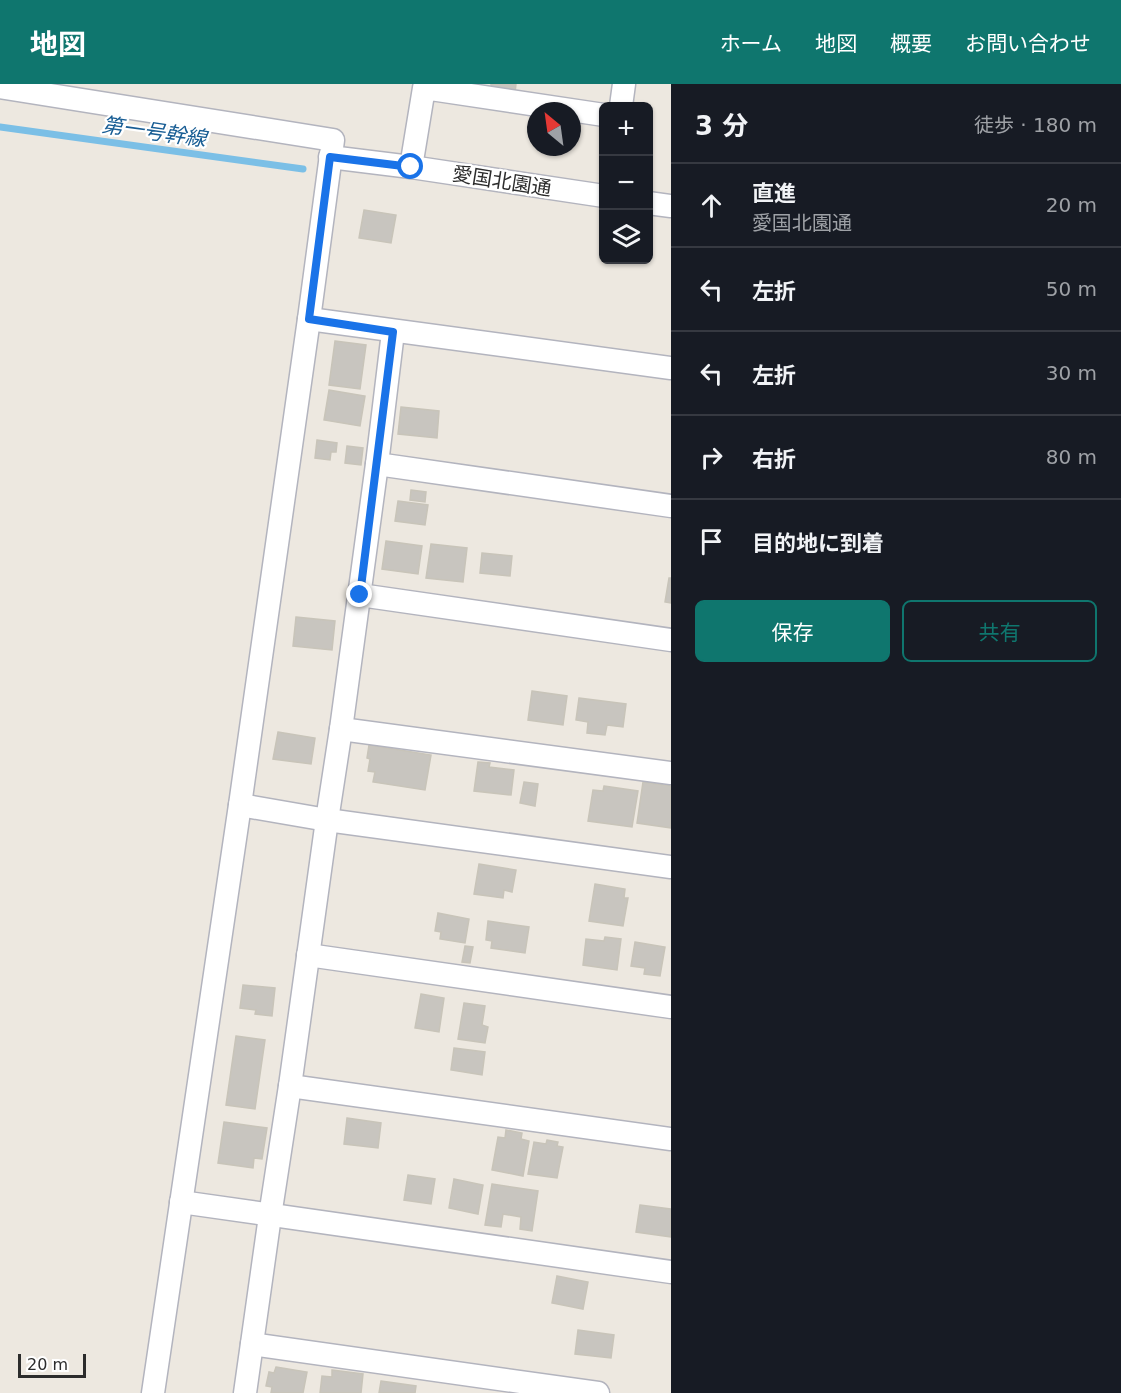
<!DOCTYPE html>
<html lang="ja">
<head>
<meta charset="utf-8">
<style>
  body { margin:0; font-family:"DejaVu Sans","Noto Sans JP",sans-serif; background:#242831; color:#f1f3f6 }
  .controls { position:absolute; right:18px; top:18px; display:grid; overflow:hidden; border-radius:9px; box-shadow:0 2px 4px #0004 }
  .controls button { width:54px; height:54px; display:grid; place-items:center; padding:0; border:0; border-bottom:2px solid #363941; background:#171b24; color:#f1f3f6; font:30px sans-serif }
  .compass { position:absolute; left:527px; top:18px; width:54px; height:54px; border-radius:50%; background:#171b24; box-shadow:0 2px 4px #0004; rotate:331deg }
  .scale { position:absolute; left:18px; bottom:15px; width:68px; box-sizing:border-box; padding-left:6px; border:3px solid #2c2c2c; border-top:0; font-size:16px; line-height:21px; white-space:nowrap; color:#2c2c2c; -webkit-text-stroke:4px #fff; paint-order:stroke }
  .stop { position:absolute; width:18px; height:18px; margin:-14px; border:4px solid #1a73e8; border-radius:50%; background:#fff }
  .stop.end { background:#1a73e8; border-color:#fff; box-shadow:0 2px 6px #0008 }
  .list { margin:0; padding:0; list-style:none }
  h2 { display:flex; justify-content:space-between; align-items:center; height:78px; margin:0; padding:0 24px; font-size:26px }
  h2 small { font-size:20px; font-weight:400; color:#9ea1a6 }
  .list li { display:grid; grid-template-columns:39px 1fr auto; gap:18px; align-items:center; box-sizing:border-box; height:84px; padding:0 24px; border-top:2px solid #363941 }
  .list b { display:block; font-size:22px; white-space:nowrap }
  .list p { margin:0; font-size:20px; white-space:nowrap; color:#9ea1a6 }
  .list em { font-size:20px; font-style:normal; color:#9ea1a6 }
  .actions { display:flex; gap:12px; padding:18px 24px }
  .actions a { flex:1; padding:14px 0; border:2px solid #0f766e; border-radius:9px; text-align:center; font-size:21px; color:#0f766e }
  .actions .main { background:#0f766e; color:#fff }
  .icon { flex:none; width:33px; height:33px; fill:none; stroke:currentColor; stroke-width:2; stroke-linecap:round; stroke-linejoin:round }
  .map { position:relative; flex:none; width:671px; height:1309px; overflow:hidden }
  header { display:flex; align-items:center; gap:36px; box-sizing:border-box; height:84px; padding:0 30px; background:#0f766e; color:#fff }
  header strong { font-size:28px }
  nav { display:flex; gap:33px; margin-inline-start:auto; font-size:21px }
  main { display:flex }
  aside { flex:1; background:#171b24 }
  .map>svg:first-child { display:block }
</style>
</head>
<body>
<header>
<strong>地図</strong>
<nav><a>ホーム</a><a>地図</a><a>概要</a><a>お問い合わせ</a></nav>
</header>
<main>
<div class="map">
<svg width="671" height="1309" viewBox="0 0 671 1309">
  <rect width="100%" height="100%" fill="#ede8e0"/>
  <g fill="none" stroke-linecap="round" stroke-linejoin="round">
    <path stroke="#7bbfe6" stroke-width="7" d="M 0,43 L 303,85"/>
  </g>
  <g fill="#c8c5bf" stroke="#c8c4b9" stroke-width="1.5">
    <path d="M 491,0 L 516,0 L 515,9 L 491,5 Z"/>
    <path d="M 364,126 L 396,131 L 391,159 L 359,154 Z"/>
    <path d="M 335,257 L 366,261 L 360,305 L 329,301 Z"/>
    <path d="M 329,306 L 365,312 L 360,342 L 324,336 Z"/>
    <path d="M 401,323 L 439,327 L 437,354 L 398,350 Z"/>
    <path d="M 317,356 L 337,359 L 336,368 L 331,368 L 330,376 L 315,374 Z"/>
    <path d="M 347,362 L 363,364 L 361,381 L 345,379 Z"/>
    <path d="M 411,406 L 426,408 L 425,418 L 410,416 Z"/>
    <path d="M 398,417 L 428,421 L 425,441 L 395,437 Z"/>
    <path d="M 386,457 L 422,462 L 418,490 L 382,485 Z"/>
    <path d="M 431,460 L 467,464 L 463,498 L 426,494 Z"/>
    <path d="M 482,469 L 512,472 L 510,492 L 480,489 Z"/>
    <path d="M 669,494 L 671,494 L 671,519 L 665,518 Z"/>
    <path d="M 296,533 L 335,537 L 332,566 L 293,562 Z"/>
    <path d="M 532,607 L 567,612 L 563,641 L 528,636 Z"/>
    <path d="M 579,614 L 626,620 L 623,643 L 607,641 L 605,651 L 587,649 L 588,638 L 576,636 Z"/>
    <path d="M 278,648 L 315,654 L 311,680 L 273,675 Z"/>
    <path d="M 369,661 L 431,671 L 425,706 L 373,698 L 375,688 L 368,687 L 370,675 L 367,674 Z"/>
    <path d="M 478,678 L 490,679 L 489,683 L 514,686 L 511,711 L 474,707 Z"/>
    <path d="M 524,698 L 538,700 L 535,722 L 520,719 Z"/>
    <path d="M 643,698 L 671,702 L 671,744 L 637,739 Z"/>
    <path d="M 604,702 L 638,707 L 632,743 L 588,737 L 593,706 L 603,707 Z"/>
    <path d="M 479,780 L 516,786 L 512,808 L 504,806 L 503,814 L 474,810 Z"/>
    <path d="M 595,800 L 625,805 L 624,814 L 628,814 L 623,842 L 589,837 Z"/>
    <path d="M 438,829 L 469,835 L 465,859 L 440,855 L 441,848 L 435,847 Z"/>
    <path d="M 488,837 L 529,843 L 525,869 L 491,864 L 492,857 L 486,856 Z"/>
    <path d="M 605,853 L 621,855 L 617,886 L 583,881 L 586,855 L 604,857 Z"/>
    <path d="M 635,858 L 665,863 L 660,892 L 644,890 L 645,884 L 631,882 Z"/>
    <path d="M 465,862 L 473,863 L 470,879 L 462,878 Z"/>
    <path d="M 243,901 L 275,904 L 272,932 L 255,930 L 256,926 L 240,924 Z"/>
    <path d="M 421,910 L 444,914 L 439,948 L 415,944 Z"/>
    <path d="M 464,919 L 485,922 L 482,941 L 488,943 L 485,959 L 458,955 Z"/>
    <path d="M 236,952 L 265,956 L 255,1025 L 226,1021 Z"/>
    <path d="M 454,964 L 485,968 L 482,991 L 451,986 Z"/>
    <path d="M 347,1034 L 381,1039 L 378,1064 L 344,1060 Z"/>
    <path d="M 224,1038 L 267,1044 L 262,1075 L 254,1074 L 253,1084 L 218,1079 Z"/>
    <path d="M 506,1046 L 522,1049 L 521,1055 L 529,1057 L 523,1092 L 492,1086 L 498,1053 L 505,1054 Z"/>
    <path d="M 547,1056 L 558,1058 L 557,1062 L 563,1063 L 557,1094 L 528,1090 L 534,1058 L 546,1060 Z"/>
    <path d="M 408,1091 L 435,1095 L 431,1120 L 404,1116 Z"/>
    <path d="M 454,1095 L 483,1101 L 478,1130 L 449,1124 Z"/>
    <path d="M 492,1100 L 538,1107 L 532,1147 L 520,1145 L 521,1133 L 503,1130 L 501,1143 L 485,1141 Z"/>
    <path d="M 640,1121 L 671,1125 L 671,1153 L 636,1148 Z"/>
    <path d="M 557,1192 L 588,1198 L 583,1225 L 552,1219 Z"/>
    <path d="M 578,1246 L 614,1251 L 611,1274 L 575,1270 Z"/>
    <path d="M 276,1283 L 307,1288 L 303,1309 L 271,1309 L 272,1303 L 266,1302 L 269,1288 L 274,1289 Z"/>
    <path d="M 332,1286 L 363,1290 L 361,1309 L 320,1309 L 322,1292 L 332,1293 Z"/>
    <path d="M 381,1297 L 416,1302 L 415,1309 L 379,1309 Z"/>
  </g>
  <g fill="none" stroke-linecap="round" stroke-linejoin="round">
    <g stroke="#b3b4be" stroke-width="25">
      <g id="minor">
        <path d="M 0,3 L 333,56 L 309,235 L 240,721 L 153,1309"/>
        <path d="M 621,22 L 624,0"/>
        <path d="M 330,73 L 411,83 L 604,112"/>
        <path d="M 411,83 L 424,4 L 604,31"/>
        <path d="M 648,119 L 671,122"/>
        <path d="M 309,235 L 671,284"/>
        <path d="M 377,380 L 671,422"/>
        <path d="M 360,511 L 671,556"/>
        <path d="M 341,645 L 671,689"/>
        <path d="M 240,721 L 327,736 L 671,783"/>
        <path d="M 308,871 L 671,923"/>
        <path d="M 290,1002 L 671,1055"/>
        <path d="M 181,1118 L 671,1188"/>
        <path d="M 252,1260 L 598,1309"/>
        <path d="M 245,1309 L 270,1132 L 290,1002 L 327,736 L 341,645 L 377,380 L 393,248"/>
      </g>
    </g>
    <use href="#minor" stroke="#fff" stroke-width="22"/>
  </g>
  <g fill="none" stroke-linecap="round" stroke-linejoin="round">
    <path stroke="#1a73e8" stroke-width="8" d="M 360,511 L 393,248 L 309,235 L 330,73 L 411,83"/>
  </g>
  <g text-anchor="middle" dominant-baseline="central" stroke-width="4.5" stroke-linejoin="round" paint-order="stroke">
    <g font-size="20" fill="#2c2c2c" stroke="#fff">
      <text transform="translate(502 97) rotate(9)">愛国北園通</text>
    </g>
    <g font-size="21" font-style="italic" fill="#185d94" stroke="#fff">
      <text transform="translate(154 48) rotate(8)">第一号幹線</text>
    </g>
  </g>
</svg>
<div class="controls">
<button>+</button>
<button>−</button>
<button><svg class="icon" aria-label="layers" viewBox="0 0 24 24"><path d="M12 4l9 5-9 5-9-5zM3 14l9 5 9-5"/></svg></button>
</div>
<svg class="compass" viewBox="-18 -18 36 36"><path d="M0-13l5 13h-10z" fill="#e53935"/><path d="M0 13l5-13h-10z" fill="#9ea1a6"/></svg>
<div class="scale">20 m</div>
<div class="stop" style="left:411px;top:83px"></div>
<div class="stop end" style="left:360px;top:511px"></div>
</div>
<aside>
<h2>3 分<small>徒歩 · 180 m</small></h2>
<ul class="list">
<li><svg class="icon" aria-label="ahead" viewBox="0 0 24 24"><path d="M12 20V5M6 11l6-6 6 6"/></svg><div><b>直進</b><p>愛国北園通</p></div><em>20 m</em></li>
<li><svg class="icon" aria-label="left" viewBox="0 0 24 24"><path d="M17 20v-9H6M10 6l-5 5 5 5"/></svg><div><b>左折</b></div><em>50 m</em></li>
<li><svg class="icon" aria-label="left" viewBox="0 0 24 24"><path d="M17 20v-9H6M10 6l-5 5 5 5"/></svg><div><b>左折</b></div><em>30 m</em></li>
<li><svg class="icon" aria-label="right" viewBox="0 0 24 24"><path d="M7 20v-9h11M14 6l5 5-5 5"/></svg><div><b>右折</b></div><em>80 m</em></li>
<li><svg class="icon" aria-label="arrive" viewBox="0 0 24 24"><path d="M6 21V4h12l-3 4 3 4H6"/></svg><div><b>目的地に到着</b></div></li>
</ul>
<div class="actions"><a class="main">保存</a><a>共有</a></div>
</aside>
</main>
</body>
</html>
